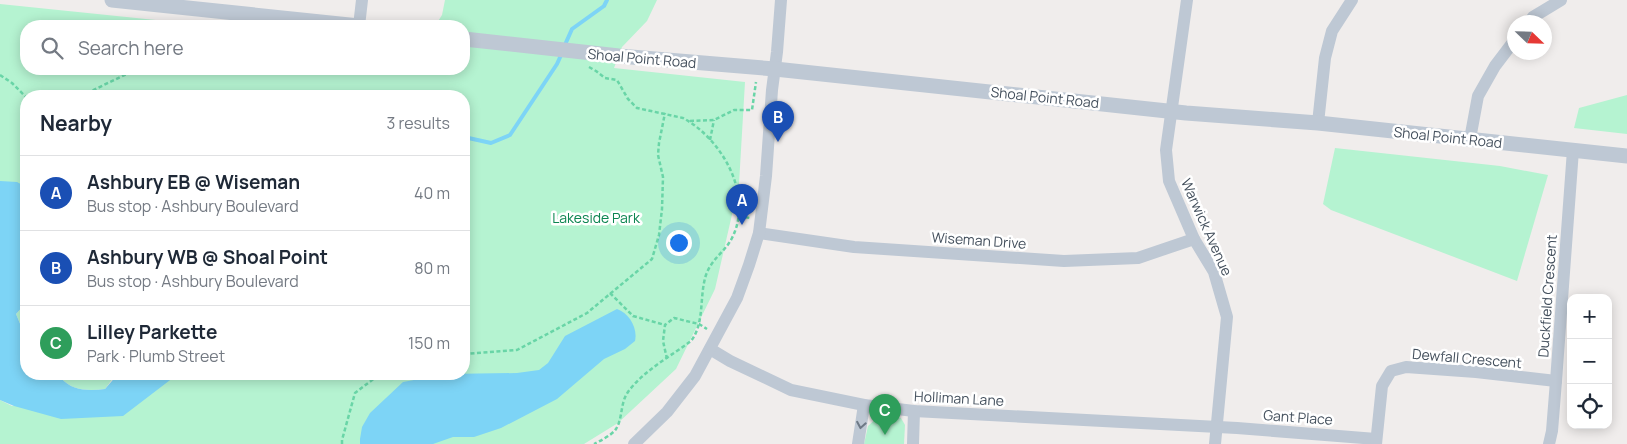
<!DOCTYPE html>
<html lang="en">
<head>
<meta charset="utf-8">
<style>
  body { margin:0; font-family:Manrope,sans-serif; background:#f2f2f3; color:#1f2937 }
  .controls { position:absolute; right:15px; bottom:15px; display:grid; overflow:hidden; border-radius:10px; box-shadow:0 2px 12px #0003 }
  .controls button { width:45px; height:45px; display:grid; place-items:center; padding:0; border:0; border-bottom:1px solid #e0e1e3; background:#fff; color:#1f2937; font:25px sans-serif }
  .compass { position:absolute; left:1507px; top:15px; width:45px; height:45px; border-radius:50%; background:#fff; box-shadow:0 2px 12px #0003; rotate:113deg }
  .you { position:absolute; left:678px; top:242px; width:18px; height:18px; margin:-12px; border:4px solid #fff; border-radius:50%; background:#1a73e8; box-shadow:0 0 0 8px #1a73e833 }
  .badge { display:grid; place-items:center; width:32px; height:32px; border-radius:50%; background:#055cf2; color:#fff; font-size:16px; font-weight:700 }
  .pin { position:absolute; translate:-50% -41px; filter:drop-shadow(0 1px 2px #0008) }
  .pin::after { content:''; position:absolute; top:26px; width:18px; height:15px; background:inherit; clip-path:polygon(0 0,100% 0,50% 100%) }
  .list { margin:0; padding:0; list-style:none }
  h2 { display:flex; justify-content:space-between; align-items:center; height:65px; margin:0; padding:0 20px; font-size:21px }
  h2 small { font-size:16px; font-weight:400; color:#747a83 }
  .list li { display:grid; grid-template-columns:32px 1fr auto; gap:15px; align-items:center; box-sizing:border-box; height:75px; padding:0 20px; border-top:1px solid #e0e1e3 }
  .list b { display:block; font-size:19px; white-space:nowrap }
  .list p { margin:0; font-size:16px; white-space:nowrap; color:#747a83 }
  .list em { font-size:16px; font-style:normal; color:#747a83 }
  .icon { flex:none; width:28px; height:28px; fill:none; stroke:currentColor; stroke-width:2; stroke-linecap:round; stroke-linejoin:round }
  .map { position:relative; flex:none; width:1627px; height:444px; overflow:hidden }
  .search { position:absolute; background:#fff; box-shadow:0 2px 12px #0003; left:20px; top:20px; width:450px; height:55px; display:flex; align-items:center; gap:12px; box-sizing:border-box; padding:0 18px; border-radius:20px; color:#747a83; font-size:19px }
  .panel { position:absolute; background:#fff; box-shadow:0 2px 12px #0003; left:20px; top:90px; width:450px; height:290px; border-radius:20px }
  .map>svg:first-child { display:block }
</style>
</head>
<body>
<div class="map">
<svg width="1627" height="444" viewBox="0 0 1627 444">
  <rect width="100%" height="100%" fill="#f0edec"/>
  <g fill="#b5f3d1">
    <path d="M 445,0 L 657,0 L 647,21 L 622,47 L 614,68 L 745,82 L 739,184 L 715,289 L 676,369 L 618,423 L 584,444 L 0,444 L 0,400 L 12,406 L 114,396 L 130,374 L 464,374 L 464,96 L 26,96 L 26,256 L 0,229 L 0,4 L 214,26 L 26,26 L 26,69 L 464,69 L 464,26 L 435,26 L 442,15 Z"/>
    <path d="M 1627,95 L 1627,134 L 1574,128 L 1579,108 Z"/>
    <path d="M 1335,148 L 1500,166 L 1548,175 L 1517,281 L 1331,210 L 1323,204 Z"/>
    <path d="M 26,303 L 26,332 L 23,331 L 16,314 Z"/>
    <path d="M 63,374 L 116,374 L 105,389 C 89,391 72,391 61,378 Z"/>
    <path d="M 879,416 L 895,416 L 901,418 L 905,425 L 904,444 L 864,444 L 868,426 Z"/>
  </g>
  <g fill="#7dd4f6">
    <path d="M 0,181 L 17,182 L 26,187 L 26,303 L 16,314 L 23,331 L 26,332 L 26,374 L 63,374 L 61,378 C 72,391 89,391 105,389 L 118,374 L 178,374 L 123,416 L 61,419 L 14,406 L 0,400 Z"/>
    <path d="M 617,309 C 629,313 638,328 635,341 L 625,349 L 604,359 L 557,399 L 501,428 L 474,437 L 453,437 L 433,444 L 360,444 L 360,439 L 362,427 L 370,413 L 403,382 L 447,374 L 517,373 L 539,370 L 548,363 L 565,336 Z"/>
  </g>
  <g fill="none" stroke-linecap="round" stroke-linejoin="round">
    <g stroke="#7dd4f6" stroke-width="4">
      <path d="M 564,47 L 572,29 L 604,6 L 607,0"/>
      <path d="M 464,137 L 491,143 L 510,135 L 557,64 L 562,53"/>
    </g>
    <g stroke="#69d5a7" stroke-width="2.5" stroke-dasharray="4 2.5" stroke-linecap="butt">
      <path d="M 589,67 L 596,71 L 605,78 L 617,80 L 628,99 L 637,108 L 683,118 C 722,139 754,195 732,238 C 725,252 712,258 706,275 C 699,296 705,323 691,341 C 671,356 643,371 628,392 C 620,403 623,418 616,429 C 612,435 600,441 594,444"/>
      <path d="M 0,75 L 12,83 L 26,97"/>
      <path d="M 81,96 L 137,69"/>
      <path d="M 690,121 L 714,120 L 734,110 L 752,110 L 756,82"/>
      <path d="M 710,140 L 714,120"/>
      <path d="M 739,216 L 750,218"/>
      <path d="M 610,293 L 633,316 L 665,325"/>
      <path d="M 464,354 L 517,350 L 587,313 L 652,259 L 659,235 L 662,209 L 663,177 L 658,155 L 659,143 L 665,113"/>
      <path d="M 667,359 L 663,341 L 665,325 L 674,318 L 699,324 L 707,329"/>
      <path d="M 342,444 L 342,440 L 355,393 L 380,374"/>
    </g>
    <g stroke="#bec8d4" stroke-width="12">
      <path d="M 1187,0 L 1166,150 L 1169,181 L 1194,239 L 1214,272 L 1227,317 L 1215,444"/>
      <path d="M 1529,22 L 1533,17 L 1561,0"/>
      <path d="M 359,26 L 362,0"/>
      <path d="M 1318,123 L 1325,58 L 1332,31 L 1352,0"/>
      <path d="M 1470,139 L 1478,96 L 1495,66 L 1514,41"/>
      <path d="M 759,233 L 854,247 L 1064,261 L 1138,258 L 1194,239"/>
      <path d="M 710,349 L 730,361 L 791,390 L 864,405 L 914,411 L 1237,428 L 1376,439"/>
      <path d="M 634,444 L 667,412 L 695,376 L 737,298 L 749,265 L 759,233 L 766,176 L 772,90 L 777,52 L 781,0"/>
      <path d="M 858,444 L 864,405"/>
      <path d="M 913,444 L 914,411"/>
      <path d="M 1376,444 L 1382,386 L 1391,371 L 1406,367 L 1476,372 L 1556,381"/>
      <path d="M 1549,444 L 1552,431 L 1556,381 L 1573,150"/>
    </g>
    <g stroke="#bec8d4" stroke-width="15">
      <path d="M 112,0 L 359,26"/>
      <path d="M 464,39 L 619,56 L 775,69 L 1186,113 L 1318,123 L 1627,156"/>
    </g>
  </g>
  <defs><path id="oneway-chevron" d="M-2-3.5L2.5 0L-2 3.5" fill="none" stroke-width="1.6" stroke-linecap="round" stroke-linejoin="round" transform="scale(1.25)"/></defs>
  <use stroke="#6e7986" href="#oneway-chevron" transform="translate(861 425) rotate(100)"/>
  <g text-anchor="middle" dominant-baseline="central" stroke-width="5" stroke-linejoin="round" paint-order="stroke">
    <g font-size="14" fill="#434f5c" stroke="#fff">
      <text transform="translate(642 58) rotate(5)">Shoal Point Road</text>
      <text transform="translate(1045 97) rotate(6)">Shoal Point Road</text>
      <text transform="translate(1448 137) rotate(6)">Shoal Point Road</text>
      <text transform="translate(1207 227) rotate(66)">Warwick Avenue</text>
      <text transform="translate(979 240) rotate(4)">Wiseman Drive</text>
      <text transform="translate(1547 296) rotate(-86)">Duckfield Crescent</text>
      <text transform="translate(1467 358) rotate(5)">Dewfall Crescent</text>
      <text transform="translate(959 398) rotate(3)">Holliman Lane</text>
      <text transform="translate(1298 417) rotate(4)">Gant Place</text>
    </g>
    <g font-size="14" fill="#0c8551" stroke="#fff">
      <text x="596" y="217">Lakeside Park</text>
    </g>
  </g>
</svg>
<div class="controls">
<button>+</button>
<button>−</button>
<button><svg class="icon" aria-label="locate" viewBox="0 0 24 24"><circle cx="12" cy="12" r="6"/><path d="M12 2v4M12 18v4M2 12h4M18 12h4"/></svg></button>
</div>
<svg class="compass" viewBox="-18 -18 36 36"><path d="M0-13l5 13h-10z" fill="#e53935"/><path d="M0 13l5-13h-10z" fill="#747a83"/></svg>
<div class="you"></div>
<div class="pin badge" style="left:742px;top:225px;background:#1a4fb4">A</div>
<div class="pin badge" style="left:778px;top:142px;background:#1a4fb4">B</div>
<div class="pin badge" style="left:885px;top:435px;background:#2e9e5b">C</div>
<div class="search"><svg class="icon" aria-label="search" viewBox="0 0 24 24"><circle cx="10" cy="10" r="6"/><path d="M15 15l6 6"/></svg>Search here</div>
<section class="panel">
<h2>Nearby<small>3 results</small></h2>
<ul class="list">
<li><span class="badge" style="background:#1a4fb4">A</span><div><b>Ashbury EB @ Wiseman</b><p>Bus stop · Ashbury Boulevard</p></div><em>40 m</em></li>
<li><span class="badge" style="background:#1a4fb4">B</span><div><b>Ashbury WB @ Shoal Point</b><p>Bus stop · Ashbury Boulevard</p></div><em>80 m</em></li>
<li><span class="badge" style="background:#2e9e5b">C</span><div><b>Lilley Parkette</b><p>Park · Plumb Street</p></div><em>150 m</em></li>
</ul>
</section>
</div>
</body>
</html>
